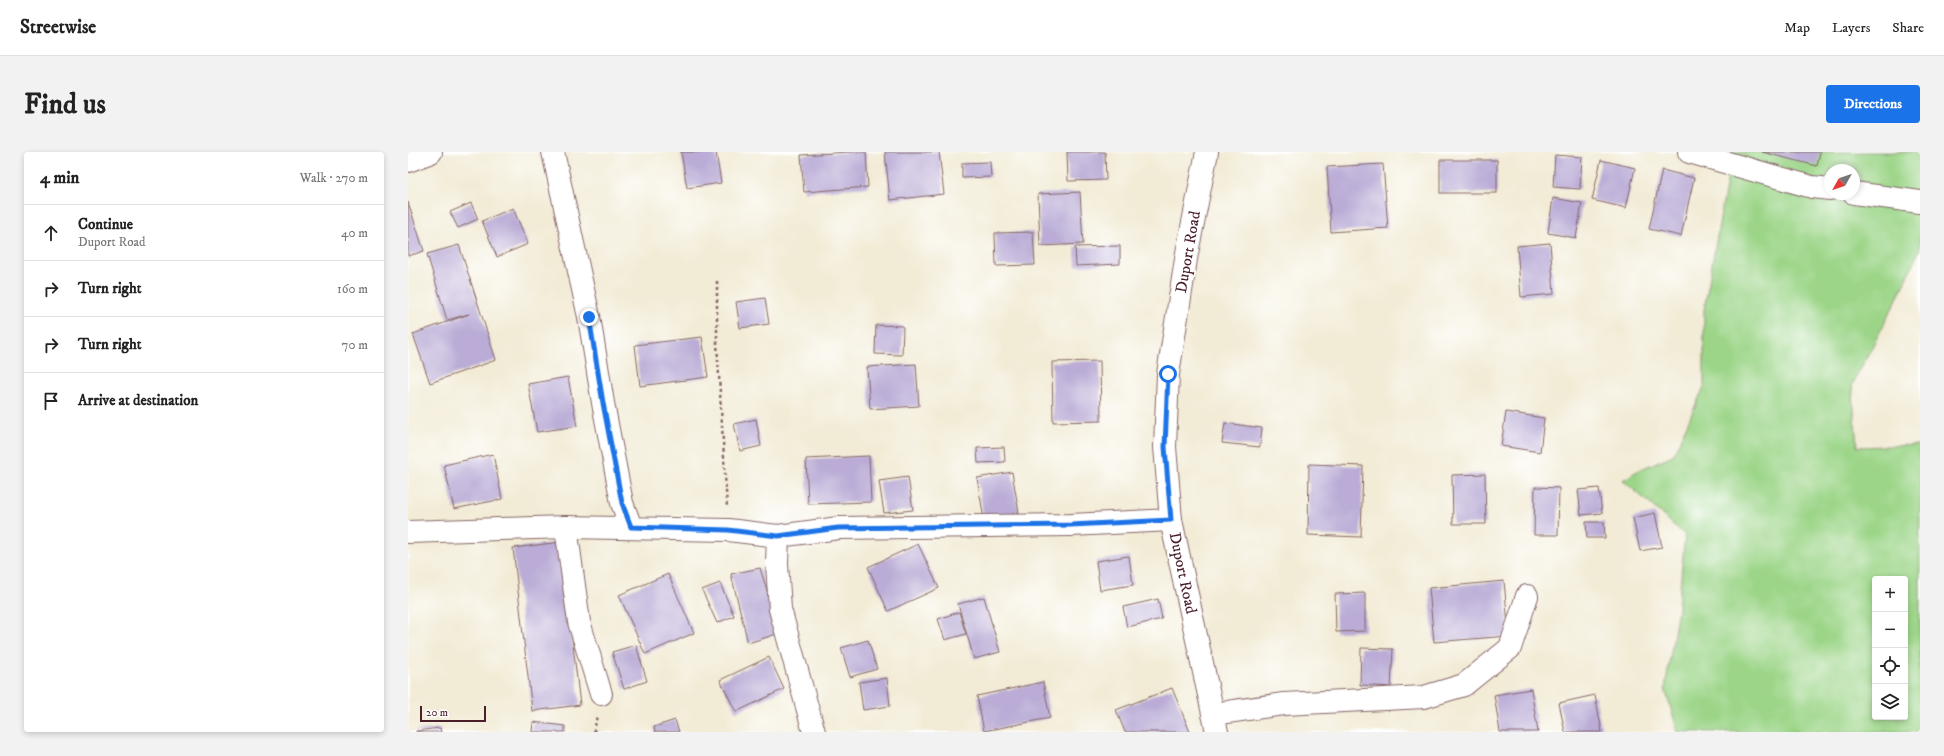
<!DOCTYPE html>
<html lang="en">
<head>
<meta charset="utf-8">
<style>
  body { margin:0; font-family:"IM FELL DW Pica",serif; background:#f2f2f2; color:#222 }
  .controls { position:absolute; right:12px; bottom:12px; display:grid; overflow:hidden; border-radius:4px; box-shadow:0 2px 6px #0003 }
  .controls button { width:36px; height:36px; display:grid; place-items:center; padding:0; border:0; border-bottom:1px solid #e0e0e0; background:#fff; color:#222; font:20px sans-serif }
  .compass { position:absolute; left:1416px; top:12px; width:36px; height:36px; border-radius:50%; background:#fff; box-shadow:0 2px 6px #0003; rotate:230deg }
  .scale { position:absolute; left:12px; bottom:10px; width:66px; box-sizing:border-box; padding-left:4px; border:2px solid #4a1f2b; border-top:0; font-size:11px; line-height:14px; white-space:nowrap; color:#4a1f2b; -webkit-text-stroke:3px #fff; paint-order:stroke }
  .stop { position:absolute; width:12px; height:12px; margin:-9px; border:3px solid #1a73e8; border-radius:50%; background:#fff }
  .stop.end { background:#1a73e8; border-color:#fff; box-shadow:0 1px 4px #0008 }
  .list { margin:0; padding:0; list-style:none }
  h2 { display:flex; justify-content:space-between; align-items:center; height:52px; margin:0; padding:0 16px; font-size:17px }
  h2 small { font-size:13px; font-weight:400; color:#767676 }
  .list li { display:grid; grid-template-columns:26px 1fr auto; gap:12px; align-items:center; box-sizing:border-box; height:56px; padding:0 16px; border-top:1px solid #e0e0e0 }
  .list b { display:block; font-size:15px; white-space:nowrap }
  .list p { margin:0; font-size:13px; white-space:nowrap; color:#767676 }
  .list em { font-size:13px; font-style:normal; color:#767676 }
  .icon { flex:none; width:22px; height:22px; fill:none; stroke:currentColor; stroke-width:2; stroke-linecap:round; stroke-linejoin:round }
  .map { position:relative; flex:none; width:1512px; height:580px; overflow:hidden; border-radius:4px }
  header { display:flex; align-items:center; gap:24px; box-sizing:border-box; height:56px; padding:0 20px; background:#fff; border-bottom:1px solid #e0e0e0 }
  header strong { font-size:19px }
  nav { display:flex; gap:22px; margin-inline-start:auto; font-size:14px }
  .intro { display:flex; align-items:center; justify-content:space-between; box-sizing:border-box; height:96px; padding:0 24px }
  h1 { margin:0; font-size:28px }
  .button { padding:10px 18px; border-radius:4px; background:#1a73e8; color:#fff; font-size:14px; font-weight:700 }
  main { display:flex; gap:24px; padding:0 24px }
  aside { flex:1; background:#fff; border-radius:4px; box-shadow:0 2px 6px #0003 }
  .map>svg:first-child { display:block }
</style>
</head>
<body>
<header>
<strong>Streetwise</strong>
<nav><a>Map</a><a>Layers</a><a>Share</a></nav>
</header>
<div class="intro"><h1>Find us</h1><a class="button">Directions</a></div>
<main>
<aside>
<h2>4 min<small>Walk · 270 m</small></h2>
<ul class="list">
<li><svg class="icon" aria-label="ahead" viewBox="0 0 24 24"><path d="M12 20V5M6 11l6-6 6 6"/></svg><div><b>Continue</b><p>Duport Road</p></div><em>40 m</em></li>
<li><svg class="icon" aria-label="right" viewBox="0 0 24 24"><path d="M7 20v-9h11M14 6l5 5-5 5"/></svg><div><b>Turn right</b></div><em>160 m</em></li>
<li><svg class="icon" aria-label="right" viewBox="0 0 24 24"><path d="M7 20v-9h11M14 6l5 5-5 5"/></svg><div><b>Turn right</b></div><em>70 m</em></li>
<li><svg class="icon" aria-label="arrive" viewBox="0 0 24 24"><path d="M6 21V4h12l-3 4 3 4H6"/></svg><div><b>Arrive at destination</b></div></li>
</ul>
</aside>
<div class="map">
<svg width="1512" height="580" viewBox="0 0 1512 580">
  <rect width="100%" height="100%" fill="#fff"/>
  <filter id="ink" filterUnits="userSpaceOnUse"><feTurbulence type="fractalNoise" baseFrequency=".025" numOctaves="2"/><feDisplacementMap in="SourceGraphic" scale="8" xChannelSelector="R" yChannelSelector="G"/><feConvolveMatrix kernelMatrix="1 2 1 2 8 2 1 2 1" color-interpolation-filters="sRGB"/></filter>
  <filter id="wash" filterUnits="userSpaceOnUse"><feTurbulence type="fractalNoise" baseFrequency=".012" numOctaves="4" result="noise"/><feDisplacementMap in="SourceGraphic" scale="16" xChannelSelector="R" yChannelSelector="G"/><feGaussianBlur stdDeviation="0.9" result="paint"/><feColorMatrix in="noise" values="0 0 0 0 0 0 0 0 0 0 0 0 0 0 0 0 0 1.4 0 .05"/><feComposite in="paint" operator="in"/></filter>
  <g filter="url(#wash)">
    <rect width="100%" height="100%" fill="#f2ebd5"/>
    <path fill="#9cd588" stroke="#737a5a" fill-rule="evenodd" d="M 1300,0 L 1512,0 L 1512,97 L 1487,151 L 1444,233 L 1449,295 L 1512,293 L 1512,580 L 1270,580 L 1257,537 L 1270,457 L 1277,383 L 1215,328 L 1231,318 L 1265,303 L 1296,235 L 1296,158 L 1320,23 ZM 1422,18 L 1446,18 L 1446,42 L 1422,42 ZM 1467,427 L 1497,427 L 1497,565 L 1467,565 Z"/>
    <g id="blocks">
      <g fill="#baacd6">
        <path d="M 273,0 L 308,0 L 313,31 L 279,36 Z"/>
        <path d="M 441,0 L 458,0 L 460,35 L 396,40 L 393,3 Z"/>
        <path d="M 477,0 L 531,0 L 536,42 L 482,48 Z"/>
        <path d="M 659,0 L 697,0 L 698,28 L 660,29 Z"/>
        <path d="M 1354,0 L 1412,0 L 1409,14 Z"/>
        <path d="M 1147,3 L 1174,5 L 1172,37 L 1145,35 Z"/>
        <rect x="1032" y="8" width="57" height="33"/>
        <path d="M 1193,8 L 1227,16 L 1218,56 L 1184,48 Z"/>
        <path d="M 582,10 L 583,25 L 554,26 L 554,11 Z"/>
        <path d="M 975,12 L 980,76 L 923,80 L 919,15 Z"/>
        <path d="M 1254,18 L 1286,26 L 1273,84 L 1241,77 Z"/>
        <path d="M 672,40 L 675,92 L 632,94 L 630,42 Z"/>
        <path d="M 1145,46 L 1174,51 L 1168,86 L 1140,81 Z"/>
        <path d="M 0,50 L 16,99 L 0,104 Z"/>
        <path d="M 63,51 L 70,67 L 50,76 L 42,60 Z"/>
        <path d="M 105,56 L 120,92 L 89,105 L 74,69 Z"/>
        <path d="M 625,80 L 627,113 L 588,114 L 587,81 Z"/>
        <path d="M 1142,91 L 1146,142 L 1113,145 L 1109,94 Z"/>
        <path d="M 51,93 L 88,208 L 22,231 L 5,182 L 61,162 L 39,168 L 19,102 Z"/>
        <path d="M 712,94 L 712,112 L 668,114 L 667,95 Z"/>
        <path d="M 357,146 L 361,172 L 332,176 L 328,150 Z"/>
        <path d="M 468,173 L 495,174 L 494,203 L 467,202 Z"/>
        <path d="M 294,185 L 300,225 L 232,234 L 227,193 Z"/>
        <path d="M 692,209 L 693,269 L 645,270 L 644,210 Z"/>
        <path d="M 508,212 L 511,254 L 462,257 L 459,215 Z"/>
        <path d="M 160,225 L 169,274 L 129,280 L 120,232 Z"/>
        <path d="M 1098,260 L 1136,266 L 1132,300 L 1093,294 Z"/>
        <path d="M 348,267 L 353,294 L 332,299 L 326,272 Z"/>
        <path d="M 817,271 L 854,276 L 852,295 L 814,291 Z"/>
        <path d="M 596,295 L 597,310 L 570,311 L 569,296 Z"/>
        <path d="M 85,302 L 94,347 L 46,357 L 36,313 Z"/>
        <path d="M 461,304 L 463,350 L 400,352 L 398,307 Z"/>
        <path d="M 901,312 L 955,314 L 953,385 L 900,383 Z"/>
        <path d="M 604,320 L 611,361 L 576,367 L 569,326 Z"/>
        <path d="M 1077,322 L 1078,372 L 1045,372 L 1044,323 Z"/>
        <path d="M 500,325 L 505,358 L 476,361 L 471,329 Z"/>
        <path d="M 1127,335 L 1151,336 L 1150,383 L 1126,383 Z"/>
        <path d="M 1191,336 L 1194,361 L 1173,363 L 1170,338 Z"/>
        <path d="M 1247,361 L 1254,395 L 1232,399 L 1225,366 Z"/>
        <path d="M 1178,370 L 1196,370 L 1197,386 L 1179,386 Z"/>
        <path d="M 153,390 L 172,553 L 124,559 L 105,396 Z"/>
        <path d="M 510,392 L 531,436 L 480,459 L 460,415 Z"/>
        <path d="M 721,404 L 725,433 L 692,438 L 688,409 Z"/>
        <path d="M 352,416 L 372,481 L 340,491 L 323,422 Z"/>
        <path d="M 260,422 L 286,481 L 237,502 L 211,443 Z"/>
        <path d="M 1096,429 L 1101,484 L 1026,490 L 1021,436 Z"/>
        <path d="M 312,431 L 326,464 L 309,471 L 294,438 Z"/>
        <path d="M 957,441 L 957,479 L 928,480 L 927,442 Z"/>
        <path d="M 576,445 L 592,500 L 566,507 L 550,452 Z"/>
        <path d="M 750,447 L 754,467 L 719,475 L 715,455 Z"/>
        <path d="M 551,460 L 558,482 L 537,488 L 530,467 Z"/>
        <path d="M 460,488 L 469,517 L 442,525 L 433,496 Z"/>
        <path d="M 228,493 L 239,529 L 216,537 L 204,500 Z"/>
        <path d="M 953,496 L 985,497 L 983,535 L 952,533 Z"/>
        <path d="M 361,505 L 376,537 L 328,560 L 312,528 Z"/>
        <path d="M 479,526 L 482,554 L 455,558 L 451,530 Z"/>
        <path d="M 635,530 L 642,566 L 576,579 L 569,544 Z"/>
        <path d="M 764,536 L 782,580 L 717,580 L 708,558 Z"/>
        <path d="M 1123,537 L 1130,580 L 1092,580 L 1086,543 Z"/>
        <path d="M 1187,543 L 1194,580 L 1157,580 L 1151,551 Z"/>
        <path d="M 267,568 L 271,580 L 247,580 L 246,575 Z"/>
        <path d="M 125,570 L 157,574 L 157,580 L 124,580 Z"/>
        <path d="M 32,576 L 33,580 L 8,580 L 8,579 Z"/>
      </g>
    </g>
  </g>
  <g filter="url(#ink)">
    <use href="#blocks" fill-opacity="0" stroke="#856666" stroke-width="1"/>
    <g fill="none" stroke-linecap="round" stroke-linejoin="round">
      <g stroke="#856666" stroke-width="24">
        <g id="street">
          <path d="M 145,0 L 181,165 L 195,251 L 214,351 L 223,375"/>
          <path d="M 799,0 L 779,101 L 760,222 L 757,295 L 763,368 L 809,580"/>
          <path d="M 1281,0 L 1404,35 L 1422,37"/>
          <path d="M 0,9 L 23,0"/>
          <path d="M 1446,41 L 1512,50"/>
          <path d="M 158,375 L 171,470 L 193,542"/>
          <path d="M 0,380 L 158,375 L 320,378 L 370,384 L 431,376 L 663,373 L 763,368"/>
          <path d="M 370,384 L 369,412 L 372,457 L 406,580"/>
          <path d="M 805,562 L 876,552 L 1016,545 L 1056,533 L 1102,496 L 1119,444"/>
        </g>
      </g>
      <g stroke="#856666" stroke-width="2.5" stroke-dasharray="3 3" stroke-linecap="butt">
        <path d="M 309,129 L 309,191 L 319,355"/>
        <path d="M 186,580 L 189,563"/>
      </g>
      <use href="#street" stroke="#fff" stroke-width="22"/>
    </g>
  </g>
  <g fill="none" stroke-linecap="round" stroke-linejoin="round" filter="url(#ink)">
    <path stroke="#1a73e8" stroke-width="5" d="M 181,165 L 195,251 L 214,351 L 223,375 L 320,378 L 370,384 L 430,376 L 663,373 L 763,368 L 757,295 L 760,222"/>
  </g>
  <g text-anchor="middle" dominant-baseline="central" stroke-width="4" stroke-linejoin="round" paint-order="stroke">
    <g font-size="16" fill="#4a1f2b" stroke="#fff">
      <text transform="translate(780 100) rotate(-80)">Duport Road</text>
      <text transform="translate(775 421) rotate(78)">Duport Road</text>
    </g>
  </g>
</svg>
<div class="controls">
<button>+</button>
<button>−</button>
<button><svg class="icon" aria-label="locate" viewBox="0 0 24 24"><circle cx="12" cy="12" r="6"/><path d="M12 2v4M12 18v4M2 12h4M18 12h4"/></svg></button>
<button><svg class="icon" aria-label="layers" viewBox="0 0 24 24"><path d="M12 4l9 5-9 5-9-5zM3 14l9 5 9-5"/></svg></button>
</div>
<svg class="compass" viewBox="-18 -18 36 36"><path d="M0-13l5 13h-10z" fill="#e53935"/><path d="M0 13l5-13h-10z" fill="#767676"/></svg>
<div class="scale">20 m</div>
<div class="stop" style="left:760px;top:222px"></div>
<div class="stop end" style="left:181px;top:165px"></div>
</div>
</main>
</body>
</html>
